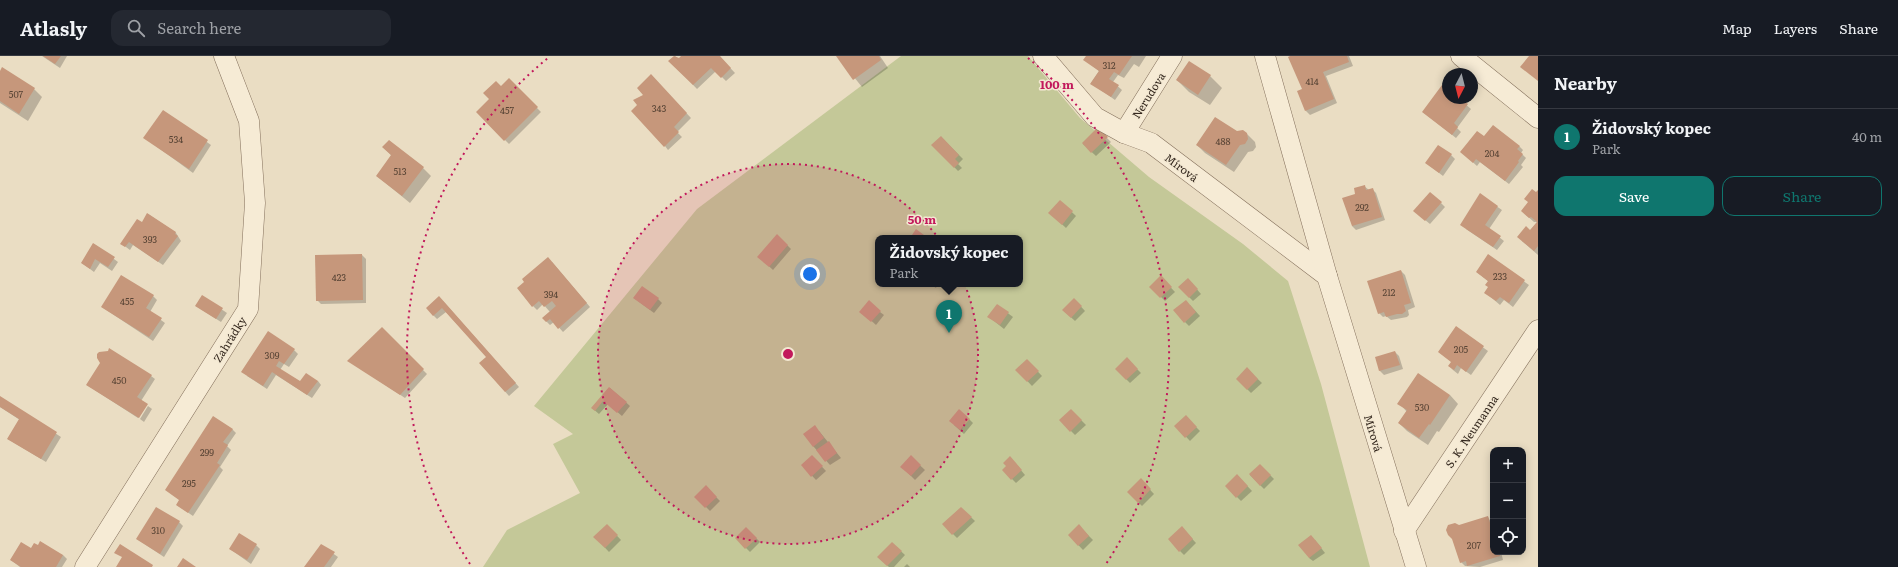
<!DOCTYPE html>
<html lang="en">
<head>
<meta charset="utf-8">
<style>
  body { margin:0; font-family:Literata,serif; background:#242831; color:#f1f3f6 }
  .controls { position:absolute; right:12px; bottom:12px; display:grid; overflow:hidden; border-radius:8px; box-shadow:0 2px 10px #0003 }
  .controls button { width:36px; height:36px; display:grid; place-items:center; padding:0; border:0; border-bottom:1px solid #363941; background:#171b24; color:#f1f3f6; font:20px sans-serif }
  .compass { position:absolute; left:1442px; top:12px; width:36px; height:36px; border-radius:50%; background:#171b24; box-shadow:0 2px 10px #0003; rotate:187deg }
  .you { position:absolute; left:810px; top:218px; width:14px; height:14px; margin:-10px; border:3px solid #fff; border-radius:50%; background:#1a73e8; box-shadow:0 0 0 6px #1a73e833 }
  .badge { display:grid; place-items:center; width:26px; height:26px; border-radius:50%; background:#0f766e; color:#fff; font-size:13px; font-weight:700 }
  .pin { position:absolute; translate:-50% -33px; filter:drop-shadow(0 1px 2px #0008) }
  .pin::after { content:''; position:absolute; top:21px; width:14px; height:12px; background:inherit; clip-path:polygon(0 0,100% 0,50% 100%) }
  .popup { position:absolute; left:875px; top:179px; width:148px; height:52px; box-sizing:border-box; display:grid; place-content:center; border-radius:8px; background:#171b24; filter:drop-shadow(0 1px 3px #0005); font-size:13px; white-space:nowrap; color:#9ea1a6 }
  .popup b { font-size:15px; color:#f1f3f6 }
  .popup::after { content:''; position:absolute; left:50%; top:100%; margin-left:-8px; border:8px solid transparent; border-top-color:#171b24 }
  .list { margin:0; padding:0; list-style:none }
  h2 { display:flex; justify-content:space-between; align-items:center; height:52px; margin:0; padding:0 16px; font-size:17px }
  h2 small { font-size:13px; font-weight:400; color:#9ea1a6 }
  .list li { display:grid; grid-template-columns:26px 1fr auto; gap:12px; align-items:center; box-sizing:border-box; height:56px; padding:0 16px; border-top:1px solid #363941 }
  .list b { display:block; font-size:15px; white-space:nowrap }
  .list p { margin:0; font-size:13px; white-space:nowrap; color:#9ea1a6 }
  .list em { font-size:13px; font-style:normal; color:#9ea1a6 }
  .actions { display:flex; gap:8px; padding:12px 16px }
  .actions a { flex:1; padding:9px 0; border:1px solid #0f766e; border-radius:12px; text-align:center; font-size:14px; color:#0f766e }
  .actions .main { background:#0f766e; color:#fff }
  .icon { flex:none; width:22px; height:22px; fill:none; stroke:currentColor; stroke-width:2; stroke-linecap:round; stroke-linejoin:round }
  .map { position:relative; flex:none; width:1538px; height:511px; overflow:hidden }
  header { display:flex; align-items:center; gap:24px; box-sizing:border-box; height:56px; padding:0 20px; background:#171b24; border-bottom:1px solid #363941 }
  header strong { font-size:19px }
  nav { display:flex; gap:22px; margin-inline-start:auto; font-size:14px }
  .search { width:280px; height:36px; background:#242831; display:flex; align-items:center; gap:10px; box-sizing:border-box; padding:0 14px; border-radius:12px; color:#9ea1a6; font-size:15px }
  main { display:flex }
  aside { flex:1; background:#171b24 }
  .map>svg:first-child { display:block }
</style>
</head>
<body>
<header>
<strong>Atlasly</strong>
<div class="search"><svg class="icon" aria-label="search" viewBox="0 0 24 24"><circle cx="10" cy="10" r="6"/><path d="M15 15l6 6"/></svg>Search here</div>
<nav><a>Map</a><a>Layers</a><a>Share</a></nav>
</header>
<main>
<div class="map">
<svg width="1538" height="511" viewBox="0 0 1538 511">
  <rect width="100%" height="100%" fill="#eaddc3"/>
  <path fill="#c4c898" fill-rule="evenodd" d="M 901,0 L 1028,0 L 1080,62 L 1149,121 L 1243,188 L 1288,225 L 1321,328 L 1370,511 L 483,511 L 507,474 L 580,437 L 553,388 L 573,378 L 534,350 L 697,153 ZM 878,182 L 1020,182 L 1020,228 L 878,228 Z"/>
  <g fill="#0003">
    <path d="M 42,0 L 67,0 L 60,12 Z"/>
    <path d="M 675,0 L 679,4 L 683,0 L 719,0 L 735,17 L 726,25 L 716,15 L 697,33 L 670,5 Z"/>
    <path d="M 837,0 L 880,0 L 888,12 L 862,31 Z"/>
    <path d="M 1087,0 L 1146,0 L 1139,11 L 1134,8 L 1124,22 L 1118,19 L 1113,26 L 1122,34 L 1115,44 L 1091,27 L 1099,15 L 1085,4 Z"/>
    <path d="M 1293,0 L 1349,0 L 1353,10 L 1326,20 L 1337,47 L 1310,59 L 1306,55 L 1303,34 Z"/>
    <path d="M 3,13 L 34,33 L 42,41 L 28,65 L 0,47 L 0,17 Z"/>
    <path d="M 651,20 L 691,62 L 677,76 L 682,81 L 668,94 L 665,90 L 644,39 Z"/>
    <path d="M 1210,20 L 1222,32 L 1210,49 L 1189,36 L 1177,24 Z"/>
    <path d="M 509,24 L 541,56 L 509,88 L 477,56 Z"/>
    <path d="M 1448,35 L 1448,42 L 1458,42 L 1471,53 L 1457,72 L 1461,76 L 1456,82 L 1423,56 Z"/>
    <path d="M 163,55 L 211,89 L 193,117 L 145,82 Z"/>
    <path d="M 1098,73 L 1111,86 L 1096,100 L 1083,88 Z"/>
    <path d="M 1237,76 L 1247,78 L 1255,86 L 1256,91 L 1253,95 L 1248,96 L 1234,116 L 1205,97 L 1197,89 Z"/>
    <path d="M 941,81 L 963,103 L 958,108 L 962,112 L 958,115 L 933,89 Z"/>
    <path d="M 1485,82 L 1519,90 L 1523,94 L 1521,97 L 1526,102 L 1521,109 L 1523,111 L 1509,128 L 1480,106 L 1477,110 L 1466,100 Z"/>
    <path d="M 383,91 L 423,112 L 431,120 L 410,147 L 377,120 L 392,100 Z"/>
    <path d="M 1451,99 L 1455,103 L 1443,120 L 1426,107 Z"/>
    <path d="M 1364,130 L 1369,134 L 1372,133 L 1376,137 L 1385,164 L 1356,174 L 1352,170 L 1357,138 Z"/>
    <path d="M 1538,135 L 1538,199 L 1522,185 L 1537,166 L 1534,166 L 1526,159 L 1529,146 Z"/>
    <path d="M 1480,139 L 1502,154 L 1489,173 L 1504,185 L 1497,194 L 1466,173 Z"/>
    <path d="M 1060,145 L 1076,160 L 1066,172 L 1054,161 Z"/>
    <path d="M 1441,147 L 1445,151 L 1430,168 L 1419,159 Z"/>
    <path d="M 148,158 L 176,177 L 181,185 L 163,209 L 133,189 L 130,194 L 122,188 L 142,167 Z"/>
    <path d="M 94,188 L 118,206 L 112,215 L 100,207 L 94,216 L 82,207 Z"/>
    <path d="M 787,189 L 791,193 L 773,214 L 759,201 Z"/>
    <path d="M 362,199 L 366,203 L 366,247 L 321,248 L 317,244 Z"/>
    <path d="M 1489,200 L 1529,229 L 1513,251 L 1504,244 L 1500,249 L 1486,237 L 1489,232 L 1489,226 L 1477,216 Z"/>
    <path d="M 552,206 L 590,251 L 563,276 L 554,266 L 550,269 L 543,262 L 550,256 L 543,248 L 537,254 L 533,250 Z"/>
    <path d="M 1401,215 L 1405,219 L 1415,251 L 1408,254 L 1409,259 L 1407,261 L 1391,264 L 1386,260 L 1383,261 L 1379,257 Z"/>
    <path d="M 1161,221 L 1175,236 L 1165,245 L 1151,231 Z"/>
    <path d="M 1188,223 L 1201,238 L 1193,245 L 1179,231 Z"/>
    <path d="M 930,228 L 938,228 L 936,232 Z"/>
    <path d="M 153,240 L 157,244 L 150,256 L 165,267 L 153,285 L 102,251 Z"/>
    <path d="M 202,240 L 227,257 L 221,266 L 196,250 Z"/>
    <path d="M 634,242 L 658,243 L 662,247 L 654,257 Z"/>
    <path d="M 1074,243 L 1085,255 L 1075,265 L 1063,254 Z"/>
    <path d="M 443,245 L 519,331 L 509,340 L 480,307 L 487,301 L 446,256 L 437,263 L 433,259 Z"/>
    <path d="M 997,249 L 1013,261 L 1004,273 L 989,261 Z"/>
    <path d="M 1190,249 L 1200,260 L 1189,270 L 1185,266 Z"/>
    <path d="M 880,256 L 884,259 L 876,269 L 865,259 Z"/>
    <path d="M 1456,272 L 1488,295 L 1471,319 L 1461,312 L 1458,318 L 1453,314 L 1449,310 L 1452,306 L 1439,296 Z"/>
    <path d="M 382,273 L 427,318 L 405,342 L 349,305 Z"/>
    <path d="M 294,294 L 298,298 L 289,311 L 284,308 L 280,314 L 301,326 L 318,325 L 321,329 L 312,342 L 276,319 L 267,333 L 247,320 Z"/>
    <path d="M 1395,296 L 1399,300 L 1403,313 L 1384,319 L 1380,315 L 1376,302 Z"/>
    <path d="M 1127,303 L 1141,317 L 1130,327 L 1116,313 Z"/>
    <path d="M 1027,304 L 1042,320 L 1032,330 L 1017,314 Z"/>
    <path d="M 1247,313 L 1262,327 L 1251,337 L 1237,323 Z"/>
    <path d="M 151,320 L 155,323 L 141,345 L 147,348 L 138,362 L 87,329 Z"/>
    <path d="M 610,332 L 630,350 L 622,360 L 608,348 L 599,358 L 592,352 Z"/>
    <path d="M 1450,339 L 1458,348 L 1439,376 L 1437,375 L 1428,389 L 1407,375 L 1399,367 L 1407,356 L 1399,347 Z"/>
    <path d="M 0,341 L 61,381 L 46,406 L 8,383 L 20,364 L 0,351 Z"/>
    <path d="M 148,350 L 152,353 L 144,366 L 140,363 Z"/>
    <path d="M 1071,354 L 1086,369 L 1075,379 L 1071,375 Z"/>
    <path d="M 1186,361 L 1200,375 L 1190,385 L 1176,370 Z"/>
    <path d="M 969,363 L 973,367 L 964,378 L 954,369 Z"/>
    <path d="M 232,373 L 236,377 L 227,390 L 231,394 L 220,411 L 223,414 L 193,460 L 177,449 L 180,444 L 167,434 Z"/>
    <path d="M 819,375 L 841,402 L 830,409 L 813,390 Z"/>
    <path d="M 812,400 L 826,415 L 816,424 L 802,409 Z"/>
    <path d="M 911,401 L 925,414 L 915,424 L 905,414 Z"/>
    <path d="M 1014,406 L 1025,419 L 1016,427 L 1003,414 Z"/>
    <path d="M 1260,409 L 1274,423 L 1264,433 L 1250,419 Z"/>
    <path d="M 1237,419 L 1252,435 L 1241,445 L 1226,430 Z"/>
    <path d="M 1141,424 L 1154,438 L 1142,450 L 1128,436 Z"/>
    <path d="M 706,431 L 720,445 L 710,455 L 696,441 Z"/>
    <path d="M 961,452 L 975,465 L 957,482 L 943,468 Z"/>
    <path d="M 1488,461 L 1493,470 L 1493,496 L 1501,496 L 1503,504 L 1480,511 L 1465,510 L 1461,506 L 1459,470 Z"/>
    <path d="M 179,466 L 183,470 L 164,501 L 137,483 Z"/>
    <path d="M 607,469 L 621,484 L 609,496 L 595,481 Z"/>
    <path d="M 746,472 L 760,486 L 750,496 L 736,482 Z"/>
    <path d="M 1083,474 L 1093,484 L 1083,494 L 1069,479 Z"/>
    <path d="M 1186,476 L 1196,487 L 1184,499 L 1180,495 Z"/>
    <path d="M 1315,484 L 1325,497 L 1313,505 L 1309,502 Z"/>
    <path d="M 892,487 L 905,499 L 894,511 L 889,511 L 878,501 Z"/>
    <path d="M 256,489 L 260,493 L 251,508 L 230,493 Z"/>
    <path d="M 321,489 L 338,501 L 331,511 L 305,511 Z"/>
    <path d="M 31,493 L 63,499 L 67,503 L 62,511 L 20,511 L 11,504 Z"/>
    <path d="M 907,508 L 910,511 L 904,511 Z"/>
  </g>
  <g fill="#c6977b">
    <path d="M 43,0 L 61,0 L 55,8 Z"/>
    <path d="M 674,0 L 679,2 L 681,0 L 720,0 L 731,12 L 721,22 L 711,12 L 693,29 L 668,5 Z"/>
    <path d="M 836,0 L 879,0 L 881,4 L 853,24 Z"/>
    <path d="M 1086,0 L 1132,0 L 1119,19 L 1114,16 L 1109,23 L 1119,29 L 1111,41 L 1090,28 L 1099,15 L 1083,4 Z"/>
    <path d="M 1290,0 L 1347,0 L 1349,6 L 1323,16 L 1334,43 L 1305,55 L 1297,35 L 1302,33 L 1288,1 Z"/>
    <path d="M 1529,0 L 1538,0 L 1538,25 L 1520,11 Z"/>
    <path d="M 1189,5 L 1211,19 L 1198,39 L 1176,24 Z"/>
    <path d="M 2,11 L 35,32 L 19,58 L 0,45 L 0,15 Z"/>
    <path d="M 651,18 L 687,57 L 674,71 L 679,76 L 664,91 L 631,55 L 637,49 L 633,44 L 643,39 L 637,32 Z"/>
    <path d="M 509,22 L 538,51 L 504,85 L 476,56 L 489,43 L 483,37 L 496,25 L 501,30 Z"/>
    <path d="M 1442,29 L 1448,34 L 1448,42 L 1459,42 L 1468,48 L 1454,67 L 1458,71 L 1452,79 L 1422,56 Z"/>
    <path d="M 163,54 L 208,84 L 189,113 L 143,82 Z"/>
    <path d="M 1215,61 L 1237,75 L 1243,74 L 1247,77 L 1248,83 L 1245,88 L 1240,89 L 1226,109 L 1196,89 Z"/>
    <path d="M 1493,69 L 1520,90 L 1517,93 L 1523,98 L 1518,105 L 1519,106 L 1505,125 L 1476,103 L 1473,107 L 1460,96 L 1477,75 L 1484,80 Z"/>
    <path d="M 1098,71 L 1108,81 L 1091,97 L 1082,87 Z"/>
    <path d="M 941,80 L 959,99 L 955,103 L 959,107 L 954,112 L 931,89 Z"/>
    <path d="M 389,84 L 424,111 L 402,140 L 376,120 L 391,99 L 382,91 Z"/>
    <path d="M 1438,89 L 1452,98 L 1439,117 L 1425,107 Z"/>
    <path d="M 1365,129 L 1366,134 L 1373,132 L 1382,161 L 1352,170 L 1342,142 L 1355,138 L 1354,132 Z"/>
    <path d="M 1532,133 L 1536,136 L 1538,134 L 1538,190 L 1534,195 L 1517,181 L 1526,170 L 1530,174 L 1537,166 L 1531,161 L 1529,162 L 1521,155 L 1528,146 L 1524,143 Z"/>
    <path d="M 1430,136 L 1442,146 L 1425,165 L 1413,155 Z"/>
    <path d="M 1480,137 L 1498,150 L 1485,169 L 1501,180 L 1493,191 L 1460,169 Z"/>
    <path d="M 1060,144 L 1073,155 L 1062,169 L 1048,157 Z"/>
    <path d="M 147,157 L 176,176 L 175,178 L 178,180 L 158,206 L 129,186 L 125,191 L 120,188 L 137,163 L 142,166 Z"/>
    <path d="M 916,173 L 928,182 L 910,182 Z"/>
    <path d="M 777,178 L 788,189 L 769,211 L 757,201 Z"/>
    <path d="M 93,187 L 115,201 L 108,211 L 95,203 L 90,213 L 81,207 Z"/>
    <path d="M 362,198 L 363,244 L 316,245 L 315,199 Z"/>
    <path d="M 1488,198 L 1525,224 L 1509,247 L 1500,241 L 1496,245 L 1484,237 L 1488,231 L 1485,229 L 1488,225 L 1476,216 Z"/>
    <path d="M 548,201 L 587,247 L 558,273 L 550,263 L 546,266 L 542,262 L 556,250 L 552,245 L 544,251 L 539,245 L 532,251 L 517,232 L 524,226 L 522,223 Z"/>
    <path d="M 1401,214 L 1411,247 L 1404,249 L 1406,255 L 1402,258 L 1397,258 L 1386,261 L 1384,256 L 1378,258 L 1367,225 Z"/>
    <path d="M 121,219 L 154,239 L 146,252 L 162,262 L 149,281 L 101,251 Z"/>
    <path d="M 1161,219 L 1172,231 L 1160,242 L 1149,231 Z"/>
    <path d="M 1188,222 L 1198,233 L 1189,242 L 1178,231 Z"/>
    <path d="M 642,230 L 659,242 L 650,254 L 633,242 Z"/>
    <path d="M 202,239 L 223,252 L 216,263 L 195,250 Z"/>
    <path d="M 439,240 L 516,327 L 505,336 L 479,307 L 486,301 L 442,252 L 433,260 L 426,252 Z"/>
    <path d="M 1074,242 L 1082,250 L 1071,262 L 1062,254 Z"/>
    <path d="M 869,244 L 881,255 L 871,266 L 859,256 Z"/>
    <path d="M 1186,244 L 1196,256 L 1184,267 L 1173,254 Z"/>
    <path d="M 997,248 L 1009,256 L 1000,269 L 987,261 Z"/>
    <path d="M 1456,270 L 1484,290 L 1466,316 L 1457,309 L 1454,314 L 1448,310 L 1451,306 L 1438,296 Z"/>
    <path d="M 382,271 L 424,313 L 400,339 L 347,305 Z"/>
    <path d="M 268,275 L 295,293 L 284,308 L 279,305 L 276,310 L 300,325 L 306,317 L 318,325 L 307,339 L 272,316 L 263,330 L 241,316 Z"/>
    <path d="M 109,292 L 152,319 L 137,341 L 148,348 L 139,362 L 86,329 L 100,307 L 97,302 L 97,298 L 99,296 L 108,295 Z"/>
    <path d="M 1395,295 L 1400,309 L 1379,315 L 1375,301 Z"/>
    <path d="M 1127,301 L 1138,313 L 1126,324 L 1115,313 Z"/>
    <path d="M 1027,303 L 1039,315 L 1027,326 L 1015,314 Z"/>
    <path d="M 1247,311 L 1258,323 L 1247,334 L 1236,323 Z"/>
    <path d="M 1418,317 L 1450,339 L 1430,369 L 1429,368 L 1419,382 L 1398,367 L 1407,354 L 1397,348 Z"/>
    <path d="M 609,331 L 627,346 L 617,357 L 603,345 L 595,355 L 591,352 Z"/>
    <path d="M 0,340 L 57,376 L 41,403 L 7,383 L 19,363 L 0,351 Z"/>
    <path d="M 959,353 L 970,363 L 960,374 L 949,365 Z"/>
    <path d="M 1071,353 L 1082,364 L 1070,376 L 1059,364 Z"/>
    <path d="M 1186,359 L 1197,371 L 1185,382 L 1174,370 Z"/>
    <path d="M 213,360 L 233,373 L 223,386 L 228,389 L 217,407 L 220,409 L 188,457 L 176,449 L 179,444 L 165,434 Z"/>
    <path d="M 815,369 L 824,382 L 813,391 L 803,378 Z"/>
    <path d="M 829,385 L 837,397 L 825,406 L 816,394 Z"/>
    <path d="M 812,399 L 823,410 L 811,421 L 801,409 Z"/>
    <path d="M 911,399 L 921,409 L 911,420 L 900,411 Z"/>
    <path d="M 1010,400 L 1022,414 L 1011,424 L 1002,414 L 1006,410 L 1003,407 Z"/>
    <path d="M 1260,408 L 1271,419 L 1260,430 L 1249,418 Z"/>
    <path d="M 1237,418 L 1248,430 L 1236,442 L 1225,430 Z"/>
    <path d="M 1141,422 L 1151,433 L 1138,447 L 1127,436 Z"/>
    <path d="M 706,429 L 717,441 L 705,452 L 694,441 Z"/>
    <path d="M 156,451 L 180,465 L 160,498 L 136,483 Z"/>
    <path d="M 961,451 L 972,461 L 952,479 L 942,468 Z"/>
    <path d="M 1488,460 L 1493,477 L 1493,496 L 1499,496 L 1500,500 L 1467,510 L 1466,505 L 1460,507 L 1452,483 L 1448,479 L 1446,474 L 1448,469 L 1455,467 L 1459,469 Z"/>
    <path d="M 607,468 L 618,479 L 605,492 L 593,481 Z"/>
    <path d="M 1079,468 L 1089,480 L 1078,490 L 1068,479 Z"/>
    <path d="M 1182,470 L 1193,483 L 1179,496 L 1168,483 Z"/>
    <path d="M 746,471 L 757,482 L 745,493 L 735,482 Z"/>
    <path d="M 239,477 L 257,488 L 247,504 L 229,493 Z"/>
    <path d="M 1311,479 L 1322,492 L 1309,502 L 1298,489 Z"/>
    <path d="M 40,485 L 63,499 L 56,511 L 21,511 L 10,504 L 21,486 L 31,492 L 34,487 L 38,489 Z"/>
    <path d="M 892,486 L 902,495 L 887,510 L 877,501 Z"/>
    <path d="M 120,488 L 153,509 L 152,511 L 116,511 L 122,501 L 114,497 Z"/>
    <path d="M 321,488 L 335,496 L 324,511 L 304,511 Z"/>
    <path d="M 183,502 L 196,511 L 177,511 Z"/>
  </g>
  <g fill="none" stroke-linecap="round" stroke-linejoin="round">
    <g stroke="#836f5b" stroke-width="21">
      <g id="minor">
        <path d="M 1043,0 L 1095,61 L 1124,77 L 1151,87 L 1327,220"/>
        <path d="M 1265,0 L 1327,220 L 1416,511"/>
        <path d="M 1461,0 L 1538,62"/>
        <path d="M 1124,77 L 1172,0"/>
        <path d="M 1404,475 L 1538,274"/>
        <path d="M 85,511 L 248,253 L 255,147 L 249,65 L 224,0"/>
      </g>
    </g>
    <use href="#minor" stroke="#f6ebd5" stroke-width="20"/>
  </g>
  <circle cx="788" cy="298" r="190" fill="#c2185b" fill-opacity=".12"/>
  <g fill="none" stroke="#c2185b" stroke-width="2" stroke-dasharray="2 4">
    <circle cx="788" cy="298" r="190"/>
    <path d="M470 508A381 381 0 0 1 548 2M1028 2A381 381 0 0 1 1106 508"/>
  </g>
  <g text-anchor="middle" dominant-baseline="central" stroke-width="3" stroke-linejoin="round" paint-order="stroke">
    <g font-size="9" fill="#584435">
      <text x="1109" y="9">312</text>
      <text x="1312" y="25">414</text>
      <text x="16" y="38">507</text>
      <text x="659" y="52">343</text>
      <text x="507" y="54">457</text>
      <text x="176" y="83">534</text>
      <text x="1223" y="85">488</text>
      <text x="1492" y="97">204</text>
      <text x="400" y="115">513</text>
      <text x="1362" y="151">292</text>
      <text x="150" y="183">393</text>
      <text x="1500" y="220">233</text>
      <text x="339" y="221">423</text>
      <text x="1389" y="236">212</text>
      <text x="551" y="238">394</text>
      <text x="127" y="245">455</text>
      <text x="1461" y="293">205</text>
      <text x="272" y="299">309</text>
      <text x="119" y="324">450</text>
      <text x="1422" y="351">530</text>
      <text x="207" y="396">299</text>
      <text x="189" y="427">295</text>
      <text x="158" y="474">310</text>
      <text x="1474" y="489">207</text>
    </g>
    <g font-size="11" fill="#34281e" stroke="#f3e8d2">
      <text transform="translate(1148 39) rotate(-58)">Nerudova</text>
      <text transform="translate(1182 111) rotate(37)">Mírová</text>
      <text transform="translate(229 283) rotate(-58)">Zahrádky</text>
      <text transform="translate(1471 375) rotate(-56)">S. K. Neumanna</text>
      <text transform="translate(1374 377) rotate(73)">Mírová</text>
    </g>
  </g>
  <circle cx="788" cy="298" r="6" fill="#c2185b" stroke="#f3e8d2" stroke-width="2"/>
  <g font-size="12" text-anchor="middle" font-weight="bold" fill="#c2185b" stroke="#f3e8d2" stroke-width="3" stroke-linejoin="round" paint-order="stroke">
    <text x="1057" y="33">100 m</text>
    <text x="922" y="168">50 m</text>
  </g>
</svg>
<div class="controls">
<button>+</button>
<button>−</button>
<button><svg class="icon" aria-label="locate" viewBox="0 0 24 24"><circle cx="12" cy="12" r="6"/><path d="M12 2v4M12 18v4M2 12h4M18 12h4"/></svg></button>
</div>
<svg class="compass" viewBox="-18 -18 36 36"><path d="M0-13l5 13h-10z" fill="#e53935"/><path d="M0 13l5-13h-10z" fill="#9ea1a6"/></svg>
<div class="you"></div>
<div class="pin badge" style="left:949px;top:277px">1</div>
<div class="popup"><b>Židovský kopec</b>Park</div>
</div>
<aside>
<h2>Nearby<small></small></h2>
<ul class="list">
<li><span class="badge">1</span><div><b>Židovský kopec</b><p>Park</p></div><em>40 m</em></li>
</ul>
<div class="actions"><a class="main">Save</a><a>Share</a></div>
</aside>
</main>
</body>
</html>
